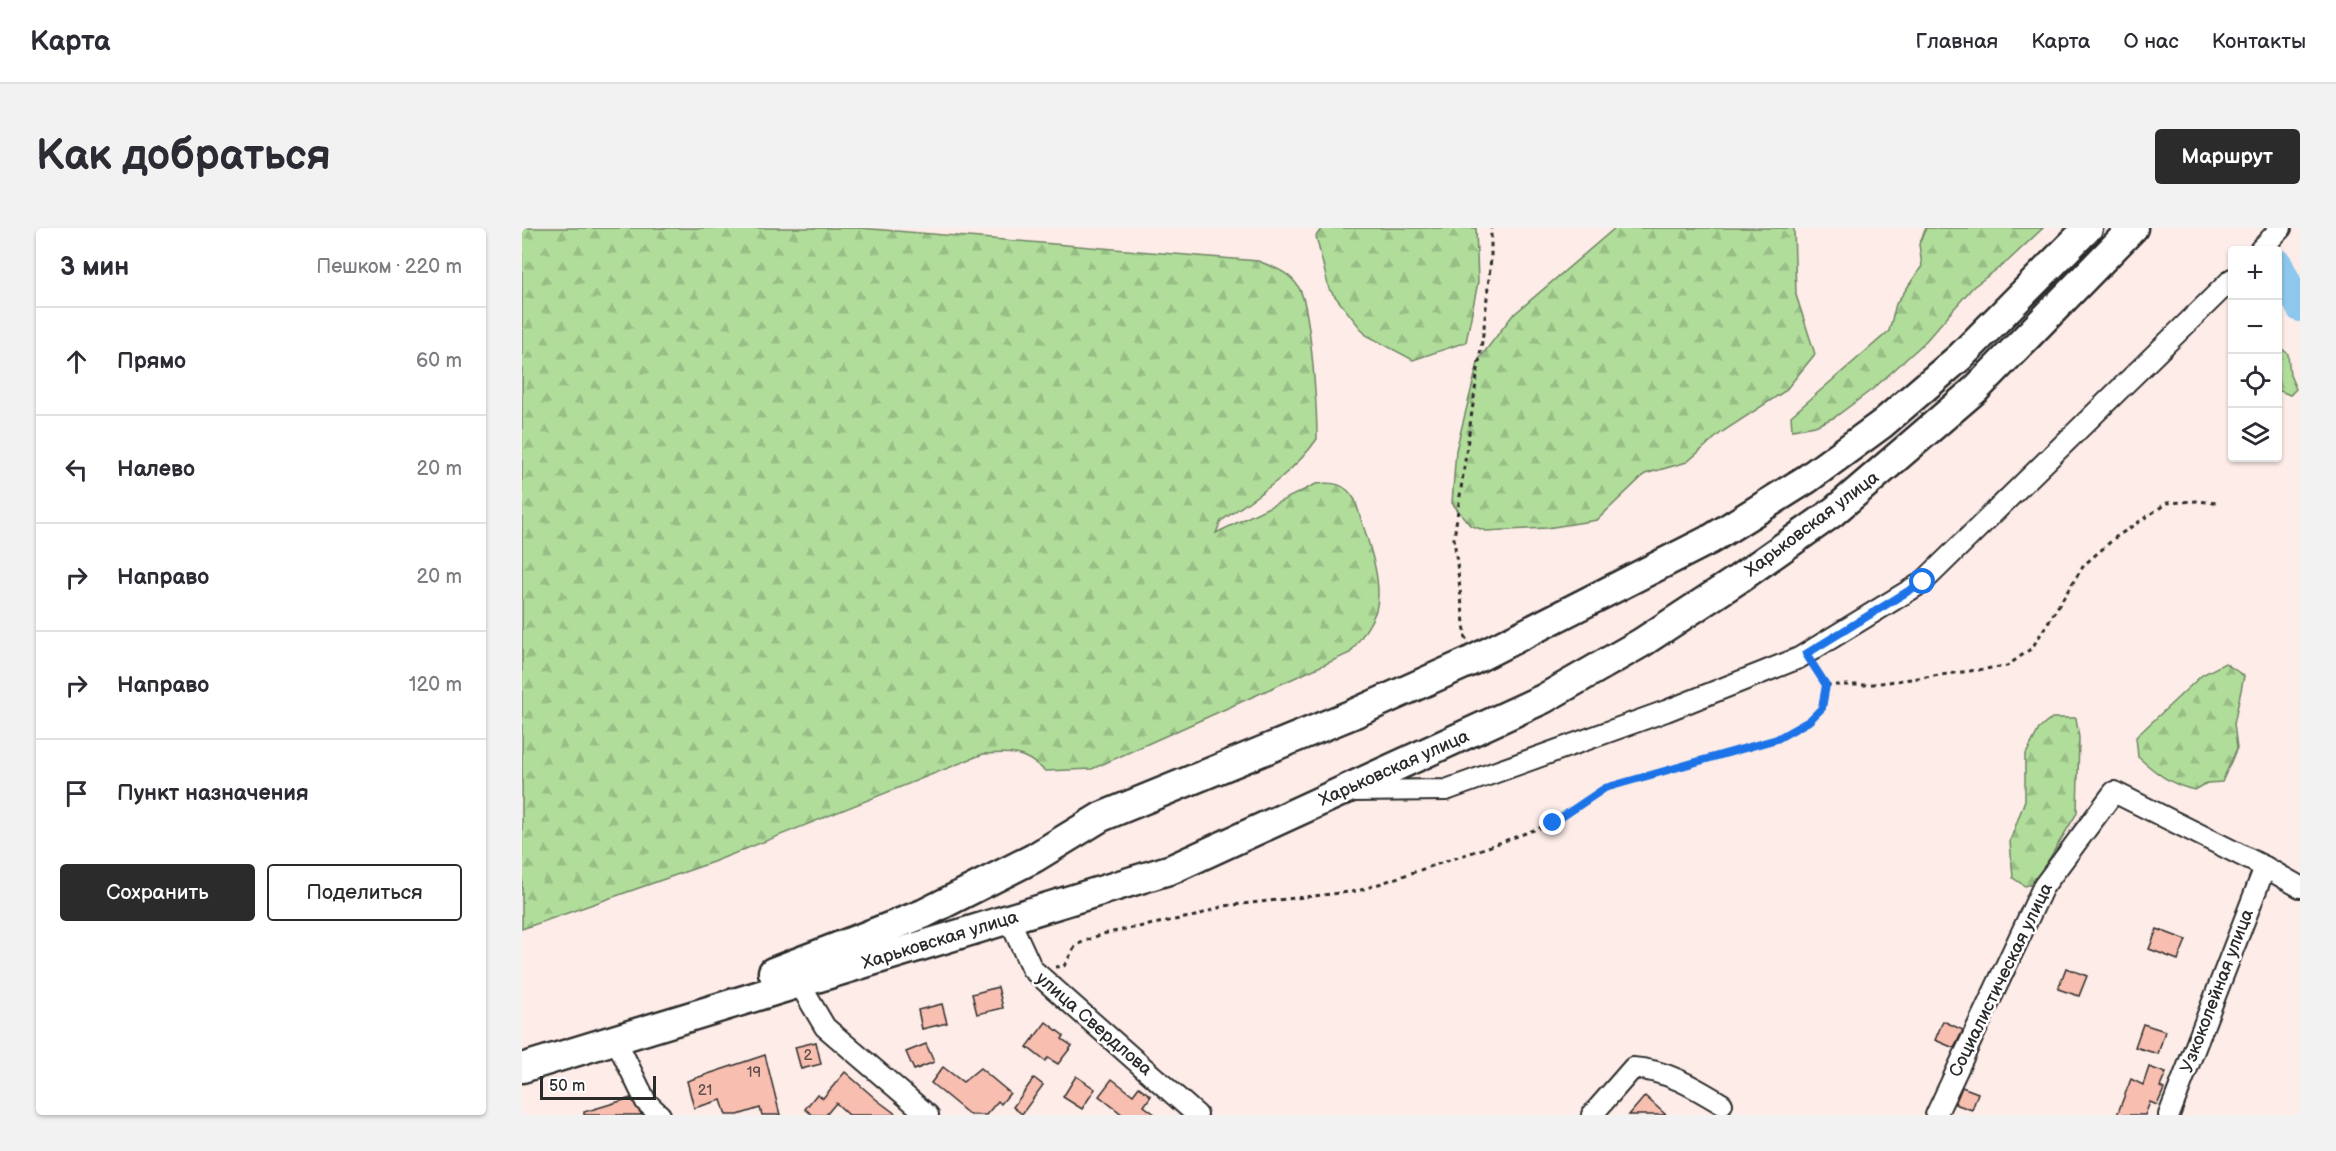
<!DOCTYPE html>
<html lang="ru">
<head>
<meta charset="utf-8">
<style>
  body { margin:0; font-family:"Balsamiq Sans",sans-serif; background:#f2f2f3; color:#2b2b33 }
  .controls { position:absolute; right:18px; top:18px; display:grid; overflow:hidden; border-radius:6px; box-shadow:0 2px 4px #0004 }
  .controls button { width:54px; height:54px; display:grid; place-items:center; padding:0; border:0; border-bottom:2px solid #e1e1e2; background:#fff; color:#2b2b33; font:30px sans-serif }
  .scale { position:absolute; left:18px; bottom:15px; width:116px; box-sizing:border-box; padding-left:6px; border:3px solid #2b2b2b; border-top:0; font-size:16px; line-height:21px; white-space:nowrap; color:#2b2b2b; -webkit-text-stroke:4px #fff; paint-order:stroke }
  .stop { position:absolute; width:18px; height:18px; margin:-14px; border:4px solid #1a73e8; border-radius:50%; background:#fff }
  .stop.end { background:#1a73e8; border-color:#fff; box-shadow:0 2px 6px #0008 }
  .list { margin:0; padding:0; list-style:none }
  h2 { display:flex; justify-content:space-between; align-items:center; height:78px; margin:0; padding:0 24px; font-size:26px }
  h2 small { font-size:20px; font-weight:400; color:#7c7c81 }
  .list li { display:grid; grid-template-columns:39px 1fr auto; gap:18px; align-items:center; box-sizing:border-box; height:108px; padding:0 24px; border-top:2px solid #e1e1e2 }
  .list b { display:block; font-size:22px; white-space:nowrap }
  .list em { font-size:20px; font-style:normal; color:#7c7c81 }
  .actions { display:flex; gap:12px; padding:18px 24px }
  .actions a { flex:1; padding:14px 0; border:2px solid #2b2b2b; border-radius:6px; text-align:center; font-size:21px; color:#2b2b2b }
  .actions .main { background:#2b2b2b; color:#fff }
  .icon { flex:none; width:33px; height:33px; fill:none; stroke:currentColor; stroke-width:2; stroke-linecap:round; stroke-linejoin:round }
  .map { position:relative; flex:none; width:1778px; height:887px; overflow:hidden; border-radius:6px }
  header { display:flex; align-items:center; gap:36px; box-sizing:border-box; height:84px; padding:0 30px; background:#fff; border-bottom:2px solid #e1e1e2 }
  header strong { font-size:28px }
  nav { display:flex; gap:33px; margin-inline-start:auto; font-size:21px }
  .intro { display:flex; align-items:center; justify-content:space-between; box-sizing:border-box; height:144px; padding:0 36px }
  h1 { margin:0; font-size:42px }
  .button { padding:15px 27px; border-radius:6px; background:#2b2b2b; color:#fff; font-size:21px; font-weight:700 }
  main { display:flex; gap:36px; padding:0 36px }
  aside { flex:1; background:#fff; border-radius:6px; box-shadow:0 2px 4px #0004 }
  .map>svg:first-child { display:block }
</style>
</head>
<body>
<header>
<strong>Карта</strong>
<nav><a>Главная</a><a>Карта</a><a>О нас</a><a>Контакты</a></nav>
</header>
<div class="intro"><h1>Как добраться</h1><a class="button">Маршрут</a></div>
<main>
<aside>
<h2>3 мин<small>Пешком · 220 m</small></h2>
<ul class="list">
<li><svg class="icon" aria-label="ahead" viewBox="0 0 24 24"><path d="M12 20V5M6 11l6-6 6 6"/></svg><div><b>Прямо</b></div><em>60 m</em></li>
<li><svg class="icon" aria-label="left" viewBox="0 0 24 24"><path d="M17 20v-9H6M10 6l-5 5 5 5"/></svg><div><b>Налево</b></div><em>20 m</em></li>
<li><svg class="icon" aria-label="right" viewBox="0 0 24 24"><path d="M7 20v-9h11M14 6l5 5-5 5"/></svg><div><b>Направо</b></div><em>20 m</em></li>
<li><svg class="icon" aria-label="right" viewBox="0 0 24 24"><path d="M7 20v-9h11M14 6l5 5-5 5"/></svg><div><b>Направо</b></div><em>120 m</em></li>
<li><svg class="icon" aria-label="arrive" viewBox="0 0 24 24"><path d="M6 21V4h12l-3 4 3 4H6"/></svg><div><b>Пункт назначения</b></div></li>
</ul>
<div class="actions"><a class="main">Сохранить</a><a>Поделиться</a></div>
</aside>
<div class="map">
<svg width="1778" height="887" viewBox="0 0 1778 887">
  <defs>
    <pattern id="forest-firs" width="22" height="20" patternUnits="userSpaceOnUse" patternTransform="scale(1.5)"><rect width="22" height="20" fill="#b1dd9b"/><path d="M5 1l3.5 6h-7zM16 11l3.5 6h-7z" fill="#98be86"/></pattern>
  </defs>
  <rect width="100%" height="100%" fill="#fdece7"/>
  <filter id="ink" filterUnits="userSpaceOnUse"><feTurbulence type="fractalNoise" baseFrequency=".0167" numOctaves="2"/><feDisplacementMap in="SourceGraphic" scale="12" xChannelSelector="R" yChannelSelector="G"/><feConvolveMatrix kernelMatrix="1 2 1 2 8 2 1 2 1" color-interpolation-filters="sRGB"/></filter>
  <g filter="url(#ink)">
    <g fill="url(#forest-firs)" stroke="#6e8463" stroke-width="1.5">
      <path d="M 0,0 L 338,0 L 736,33 C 751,39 768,44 777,60 C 789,79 795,184 795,211 C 771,246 733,269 699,293 L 694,305 L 794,256 C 812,254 823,255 833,272 C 842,303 864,354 853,385 C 847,400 837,412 828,425 L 570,541 L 523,543 C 501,523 489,524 461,526 L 191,634 L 0,701 Z"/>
      <path d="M 800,0 L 954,0 L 956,54 L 944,114 L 891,132 L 844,107 L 807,61 L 794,8 Z"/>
      <path d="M 1093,0 L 1272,0 L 1274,67 L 1293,126 L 1263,163 L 1200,204 L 1165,234 L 1123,246 L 1075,292 L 1025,300 L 964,303 L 948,297 L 930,275 L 934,222 L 957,131 L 990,88 Z"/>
      <path d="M 1404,0 L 1521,0 L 1486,33 L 1451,59 L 1402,115 L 1352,160 L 1313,189 L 1293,198 L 1270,202 L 1269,188 L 1367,103 L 1374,76 L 1400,38 L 1397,16 Z"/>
      <path d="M 1756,117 L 1766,126 L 1768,147 L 1774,161 L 1768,167 L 1756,162 Z"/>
      <path d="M 1703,435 L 1722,448 L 1712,496 L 1715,520 L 1700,554 L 1685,555 L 1673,562 C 1649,557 1634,545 1616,529 L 1614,509 L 1680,447 Z"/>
      <path d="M 1530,490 L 1554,490 L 1557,510 L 1555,585 L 1518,646 L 1510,656 L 1503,658 L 1491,650 L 1488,613 L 1503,572 L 1503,528 L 1517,501 Z"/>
    </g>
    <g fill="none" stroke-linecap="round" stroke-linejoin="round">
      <path stroke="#8dc7ed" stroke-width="28" d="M 1756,35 L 1778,80"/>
    </g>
    <g fill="#f8beb0" stroke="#2b2b2b" stroke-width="1.5">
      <path d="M 1635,701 L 1664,712 L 1656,732 L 1627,721 Z"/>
      <path d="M 1544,740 L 1565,748 L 1557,768 L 1536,761 Z"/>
      <path d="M 476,759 L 481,780 L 455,786 L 450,766 Z"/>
      <path d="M 420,776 L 425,795 L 400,801 L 396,782 Z"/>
      <path d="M 1421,793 L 1441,802 L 1432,820 L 1413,812 Z"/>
      <path d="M 524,794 L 542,808 L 540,811 L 550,818 L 536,836 L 526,830 L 523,833 L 505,819 Z"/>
      <path d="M 1621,796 L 1643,803 L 1636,826 L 1613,819 Z"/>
      <path d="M 294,814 L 299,836 L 279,841 L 273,819 Z"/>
      <path d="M 404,816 L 412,834 L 392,842 L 384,824 Z"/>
      <path d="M 243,827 L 258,887 L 240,887 L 238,880 L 216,887 L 204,887 L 199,872 L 172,880 L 165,853 Z"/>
      <path d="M 421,839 L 441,854 L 458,840 L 488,865 L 479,876 L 476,873 L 464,887 L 448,887 L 409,855 Z"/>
      <path d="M 1627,839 L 1644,845 L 1638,859 L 1642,861 L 1635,877 L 1628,874 L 1623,887 L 1595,887 L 1609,851 L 1621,857 Z"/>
      <path d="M 323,844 L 355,872 L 375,887 L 327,887 L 314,875 L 304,887 L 291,887 L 283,881 L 295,866 L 301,870 Z"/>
      <path d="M 554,848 L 573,861 L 560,881 L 541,869 Z"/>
      <path d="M 512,850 L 521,857 L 500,886 L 491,879 Z"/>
      <path d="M 590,851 L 611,867 L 617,859 L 629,868 L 622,878 L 634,887 L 601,887 L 577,868 Z"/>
      <path d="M 1440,859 L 1456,865 L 1450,882 L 1433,876 Z"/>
      <path d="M 1123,868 L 1144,887 L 1107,887 Z"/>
      <path d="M 109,870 L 120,887 L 62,887 L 62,884 Z"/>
    </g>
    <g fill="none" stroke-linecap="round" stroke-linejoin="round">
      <g stroke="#2b2b2b" stroke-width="24">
        <g id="minor">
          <path d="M 1738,22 L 1759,0"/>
          <path d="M 829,563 L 924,562 L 1144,483 L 1277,430 L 1401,354 L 1710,51"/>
          <path d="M 487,691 L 510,741 L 675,887"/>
          <path d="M 277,755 L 303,799 L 406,887"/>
          <path d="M 94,812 L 124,874 L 138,887"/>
          <path d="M 1070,887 L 1111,840 C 1144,842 1172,859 1200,876"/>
          <path d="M 1414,887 L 1521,659 L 1592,564 L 1743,639 L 1778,659"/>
          <path d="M 1647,887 L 1743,639"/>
        </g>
      </g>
      <g stroke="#2b2b2b" stroke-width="33">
        <g id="highway">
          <path d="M 251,744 L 401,686 L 512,630 L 579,589 L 831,486 L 947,434 L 1189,311 L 1285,251 L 1360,196 L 1438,129 L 1566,0"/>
          <path d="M 0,840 L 650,641 L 1021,471 L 1119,415 L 1215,352 L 1310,285 L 1454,161 L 1611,0"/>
        </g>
      </g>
      <g stroke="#2b2b2b" stroke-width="3" stroke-dasharray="4.5 4.5" stroke-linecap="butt">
        <path d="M 944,412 L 932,310 L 962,99 L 969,30 L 969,0"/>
        <path d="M 1304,457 L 1344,457 L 1485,438 L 1510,420 L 1562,337 L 1594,309 L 1645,275 L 1675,273 L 1695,275"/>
        <path d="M 533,739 L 542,738 L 554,717 L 580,706 L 673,688 L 702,678 L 836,663 L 966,619 L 1031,595 L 1083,560 L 1255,511 L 1287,493 L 1300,480 L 1304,457 L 1293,439"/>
      </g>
      <use href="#minor" stroke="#fff" stroke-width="20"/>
      <use href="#highway" stroke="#fff" stroke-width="28"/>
    </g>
  </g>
  <g fill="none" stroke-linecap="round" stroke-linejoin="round" filter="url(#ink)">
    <path stroke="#1a73e8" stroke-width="8" d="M 1031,595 L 1083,560 L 1255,511 L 1287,493 L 1300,480 L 1304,457 L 1284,426 L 1401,354"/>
  </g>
  <g text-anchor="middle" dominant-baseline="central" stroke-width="5" stroke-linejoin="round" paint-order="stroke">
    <g font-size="15" fill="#5e504c">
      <text x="286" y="827">2</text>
      <text x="232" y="844">19</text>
      <text x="183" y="862">21</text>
    </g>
    <g font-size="18" fill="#2b2b2b" stroke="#fff">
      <text transform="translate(1290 296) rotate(-37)">Харьковская улица</text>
      <text transform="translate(872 540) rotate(-24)">Харьковская улица</text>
      <text transform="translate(418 712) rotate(-17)">Харьковская улица</text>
      <text transform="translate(1479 752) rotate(-64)">Социалистическая улица</text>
      <text transform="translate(1695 763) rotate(-69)">Узкоколейная улица</text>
      <text transform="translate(572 796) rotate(41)">улица Свердлова</text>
    </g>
  </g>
</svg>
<div class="controls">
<button>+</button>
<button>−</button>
<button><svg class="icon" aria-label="locate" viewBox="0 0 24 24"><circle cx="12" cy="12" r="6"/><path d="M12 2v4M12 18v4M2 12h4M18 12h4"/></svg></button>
<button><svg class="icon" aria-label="layers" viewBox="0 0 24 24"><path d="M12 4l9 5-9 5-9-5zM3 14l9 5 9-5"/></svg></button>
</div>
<div class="scale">50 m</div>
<div class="stop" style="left:1401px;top:354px"></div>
<div class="stop end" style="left:1031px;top:595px"></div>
</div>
</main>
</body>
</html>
